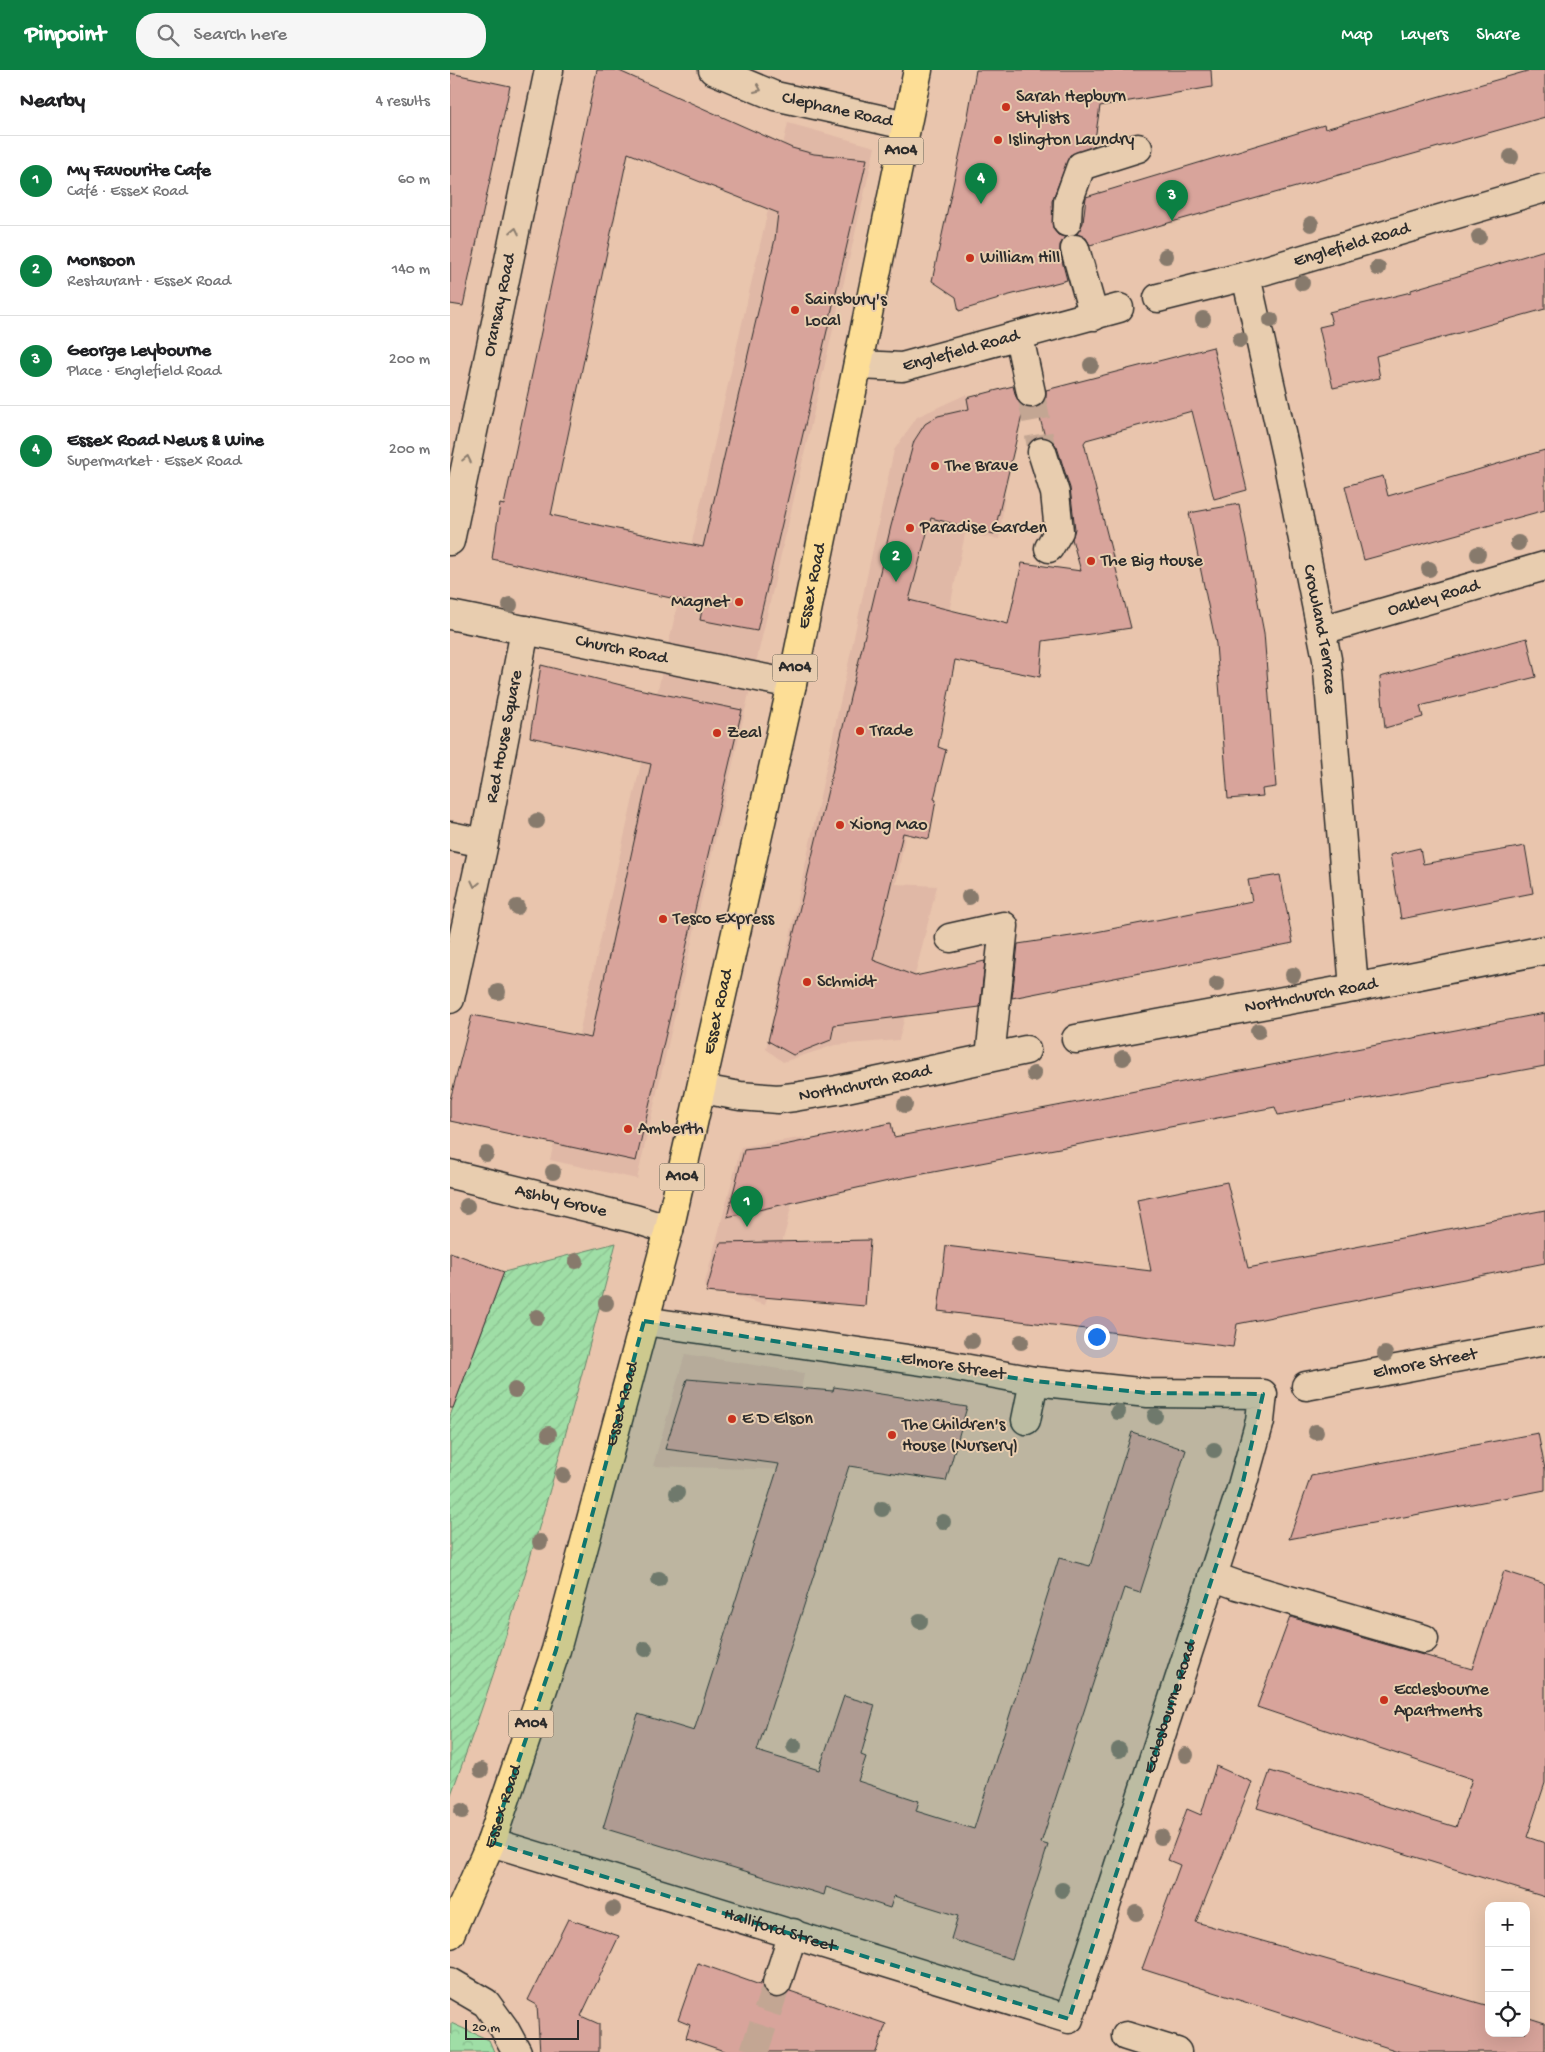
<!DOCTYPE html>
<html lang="en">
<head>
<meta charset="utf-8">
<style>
  body { margin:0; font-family:"Gochi Hand",sans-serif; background:#f6f6f6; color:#202124 }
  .controls { position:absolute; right:15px; bottom:15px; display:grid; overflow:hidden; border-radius:10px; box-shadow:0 5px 20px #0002 }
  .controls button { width:45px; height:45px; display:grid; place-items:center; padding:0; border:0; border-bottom:1px solid #e0e0e0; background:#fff; color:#202124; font:25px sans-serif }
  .scale { position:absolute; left:15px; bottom:12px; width:114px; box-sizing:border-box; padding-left:5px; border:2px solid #2b2b2b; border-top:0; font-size:14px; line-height:18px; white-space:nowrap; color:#2b2b2b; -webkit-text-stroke:4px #e8cdaf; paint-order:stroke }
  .you { position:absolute; left:646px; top:1266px; width:18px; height:18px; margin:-12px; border:4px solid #fff; border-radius:50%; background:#1a73e8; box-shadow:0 0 0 8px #1a73e833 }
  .badge { display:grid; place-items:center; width:32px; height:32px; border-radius:50%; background:#0b8043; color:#fff; font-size:16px; font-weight:700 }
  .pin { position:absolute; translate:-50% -41px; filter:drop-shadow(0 1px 2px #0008) }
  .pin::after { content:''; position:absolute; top:26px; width:18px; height:15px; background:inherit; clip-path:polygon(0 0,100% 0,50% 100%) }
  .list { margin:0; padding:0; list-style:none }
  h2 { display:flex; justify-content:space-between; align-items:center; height:65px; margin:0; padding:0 20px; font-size:21px }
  h2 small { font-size:16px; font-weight:400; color:#757577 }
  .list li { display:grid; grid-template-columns:32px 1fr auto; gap:15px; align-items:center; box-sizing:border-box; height:90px; padding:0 20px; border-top:1px solid #e0e0e0 }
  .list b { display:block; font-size:19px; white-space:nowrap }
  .list p { margin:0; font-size:16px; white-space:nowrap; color:#757577 }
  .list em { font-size:16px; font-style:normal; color:#757577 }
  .icon { flex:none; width:28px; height:28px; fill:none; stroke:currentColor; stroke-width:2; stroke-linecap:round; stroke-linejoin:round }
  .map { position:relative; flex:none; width:1095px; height:1982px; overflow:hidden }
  header { display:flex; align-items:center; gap:30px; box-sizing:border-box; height:70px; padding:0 25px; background:#0b8043; color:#fff }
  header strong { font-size:24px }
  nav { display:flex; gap:28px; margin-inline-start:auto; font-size:18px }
  .search { width:350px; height:45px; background:#f6f6f6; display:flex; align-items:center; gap:12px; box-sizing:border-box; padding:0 18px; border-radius:20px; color:#757577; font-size:19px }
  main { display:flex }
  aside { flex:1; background:#fff }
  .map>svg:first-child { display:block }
</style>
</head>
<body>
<header>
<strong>Pinpoint</strong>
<div class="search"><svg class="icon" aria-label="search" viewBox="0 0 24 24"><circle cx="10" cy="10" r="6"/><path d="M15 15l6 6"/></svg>Search here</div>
<nav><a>Map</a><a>Layers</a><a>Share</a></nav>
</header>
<main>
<aside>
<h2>Nearby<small>4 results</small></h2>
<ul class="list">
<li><span class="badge">1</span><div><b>My Favourite Cafe</b><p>Café · Essex Road</p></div><em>60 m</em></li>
<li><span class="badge">2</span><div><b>Monsoon</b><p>Restaurant · Essex Road</p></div><em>140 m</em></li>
<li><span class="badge">3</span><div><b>George Leybourne</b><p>Place · Englefield Road</p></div><em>200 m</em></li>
<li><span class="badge">4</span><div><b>Essex Road News &amp; Wine</b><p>Supermarket · Essex Road</p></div><em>200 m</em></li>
</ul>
</aside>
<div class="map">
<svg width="1095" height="1982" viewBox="0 0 1095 1982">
  <defs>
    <pattern id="forest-crowns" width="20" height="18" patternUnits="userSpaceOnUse" patternTransform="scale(1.25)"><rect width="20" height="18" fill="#9fdea6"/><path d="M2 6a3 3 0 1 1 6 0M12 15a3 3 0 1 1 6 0" fill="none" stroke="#89bf8f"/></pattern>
    <pattern id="garden-furrows" width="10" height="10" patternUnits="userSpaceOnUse" patternTransform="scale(1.25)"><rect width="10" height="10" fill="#9fdea6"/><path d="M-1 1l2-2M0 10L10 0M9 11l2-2" fill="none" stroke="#89bf8f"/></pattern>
  </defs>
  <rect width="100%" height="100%" fill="#e9c5ad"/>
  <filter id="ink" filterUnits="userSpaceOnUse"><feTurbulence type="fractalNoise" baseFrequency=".02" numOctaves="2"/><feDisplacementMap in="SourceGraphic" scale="10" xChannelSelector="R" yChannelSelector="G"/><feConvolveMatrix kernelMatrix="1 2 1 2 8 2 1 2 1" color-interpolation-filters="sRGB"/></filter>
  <g filter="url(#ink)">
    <g fill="#e0b8a6">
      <path d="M 338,53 L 425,77 L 187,1109 L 100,1090 Z"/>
      <path d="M 517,324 L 527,391 L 555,425 L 549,469 L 515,464 L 487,600 L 446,814 L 487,816 L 449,970 L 385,975 L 333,992 L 316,979 L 444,380 L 467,347 Z"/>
      <path d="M 356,1067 L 337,1155 L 315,1235 L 254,1217 L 291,1077 Z"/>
      <path d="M 235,1284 L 354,1303 L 337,1400 L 203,1396 Z"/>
    </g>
    <path fill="url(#forest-crowns)" stroke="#658468" d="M 1,1953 L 39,1970 L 44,1982 L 0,1982 Z"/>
    <path fill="url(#garden-furrows)" stroke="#658468" d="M 166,1173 C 118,1360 68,1546 0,1727 L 0,1346 L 54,1202 Z"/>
    <g fill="#d8a49b" stroke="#2b2b2b" fill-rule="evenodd">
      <path d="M 147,0 L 167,0 L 342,78 L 364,84 L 417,89 L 307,561 L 250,550 L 253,535 L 42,489 L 50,434 L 54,435 ZM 178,83 L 328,143 L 325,169 L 253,477 L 101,445 Z"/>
      <path d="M 526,0 L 761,0 L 762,17 L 650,36 L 644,76 L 620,85 L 602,131 L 603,159 L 608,165 L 615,167 L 610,175 L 610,183 L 617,210 L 548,228 L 549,229 L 509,241 L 506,227 L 482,211 L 518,46 Z"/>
      <path d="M 1081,0 L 1095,0 L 1095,47 L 640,175 L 636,168 L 627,164 L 633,153 L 636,127 L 874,55 L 875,59 Z"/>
      <path d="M 0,3 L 60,16 L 13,236 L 0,234 Z"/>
      <path d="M 1095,180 L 1095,239 L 926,286 L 930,308 L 883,318 L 869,257 L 882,254 L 879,242 L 961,222 L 961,220 Z"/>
      <path d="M 763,277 L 797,420 L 764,429 L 742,341 L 636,370 L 634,373 L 681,558 L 593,571 L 590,607 L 505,590 L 488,677 L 496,680 L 484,729 L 486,730 L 479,769 L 453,763 L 423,890 L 465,906 L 535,891 L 530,937 L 384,955 L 381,970 L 343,985 L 318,971 L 441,456 L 464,371 L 475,354 L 488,346 L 519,339 L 517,328 L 563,316 L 566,327 L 574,337 L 544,464 L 481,448 L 459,530 L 558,554 L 572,493 L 631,501 L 622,469 L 625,459 L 620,418 L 607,377 L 602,370 L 595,367 L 587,337 L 596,328 L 596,320 Z"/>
      <path d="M 1095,380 L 1095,440 L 914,490 L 895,416 L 933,406 L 938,426 Z"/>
      <path d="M 789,434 L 814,563 L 826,717 L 812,719 L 813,726 L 778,729 L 766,574 L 739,443 Z"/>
      <path d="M 1077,568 L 1086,607 L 970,636 L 973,647 L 935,658 L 930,607 Z"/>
      <path d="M 91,595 L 183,618 L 292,640 L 186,1091 L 0,1051 L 0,1030 L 22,945 L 141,968 L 201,694 L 80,667 Z"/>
      <path d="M 1075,776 L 1083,823 L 951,849 L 940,785 L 970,778 L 973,794 Z"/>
      <path d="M 830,805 L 843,873 L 562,928 L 568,874 L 641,863 L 802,831 L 798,810 Z"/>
      <path d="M 1095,943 L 1095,996 L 828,1045 L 825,1037 L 452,1108 L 277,1147 L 294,1080 L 329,1076 L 441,1053 L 444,1067 Z"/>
      <path d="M 777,1112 L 798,1198 L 1095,1140 L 1095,1193 L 787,1254 L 783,1277 L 488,1241 L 496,1176 L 701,1201 L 687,1130 Z"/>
      <path d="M 420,1170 L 415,1236 L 256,1222 L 270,1173 Z"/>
      <path d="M 0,1182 L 54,1202 L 3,1338 L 0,1338 Z"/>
      <path d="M 237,1309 L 383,1321 L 384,1317 L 517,1337 L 496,1411 L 399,1396 L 307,1681 L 369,1700 L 394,1626 L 425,1635 L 411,1685 L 416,1687 L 408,1711 L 469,1731 L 466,1741 L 524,1759 L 609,1488 L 640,1496 L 682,1362 L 736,1380 L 690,1523 L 674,1518 L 591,1773 L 598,1775 L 562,1889 L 501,1869 L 508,1846 L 444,1826 L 440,1838 L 376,1817 L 374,1825 L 153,1758 L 188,1644 L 244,1661 L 329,1394 L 215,1379 Z"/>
      <path d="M 1088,1363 L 1095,1399 L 1095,1420 L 839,1469 L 861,1406 Z"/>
      <path d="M 1054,1501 L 1095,1514 L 1095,1713 L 1077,1767 L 1095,1773 L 1095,1827 L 807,1738 L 820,1701 L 1006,1757 L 1022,1709 L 807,1637 L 840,1547 L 1022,1599 Z"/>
      <path d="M 766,1696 L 802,1712 L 746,1852 L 1039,1936 L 1039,1963 L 1076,1963 L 1076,1947 L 1095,1953 L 1095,1982 L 951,1982 L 692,1899 L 730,1795 L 718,1790 L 737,1739 L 751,1745 Z"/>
      <path d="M 118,1849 L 169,1866 L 131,1946 L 149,1954 L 149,1982 L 90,1982 L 87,1935 L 78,1930 Z"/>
      <path d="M 248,1893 L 310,1915 L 312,1910 L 315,1923 L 322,1928 L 331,1928 L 340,1921 L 436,1954 L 426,1982 L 277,1982 L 236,1968 L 240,1955 L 228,1950 Z"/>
    </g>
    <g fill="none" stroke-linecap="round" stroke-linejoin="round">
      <g stroke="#c3a693" stroke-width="28" stroke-dasharray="28 14" stroke-linecap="butt">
        <path d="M 581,323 L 592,382"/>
        <path d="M 304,1982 L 327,1913"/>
      </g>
      <g stroke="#2b2b2b" stroke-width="31">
        <g id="minor">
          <path id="s1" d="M 263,0 L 325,26 L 456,55"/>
          <path d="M 617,152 L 618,132 L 631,96 L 688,78"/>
          <path d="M 625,179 L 644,246"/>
          <path id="s2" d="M 796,206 L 836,385 L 877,589 L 904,918"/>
          <path id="s3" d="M 708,228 L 796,206 L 1095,118"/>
          <path d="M 569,267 L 581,323"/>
          <path id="s4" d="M 409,295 L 452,297 L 669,238"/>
          <path d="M 592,382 L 605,423 L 609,461 L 599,478"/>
          <path id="s5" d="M 0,471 L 99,0"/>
          <path id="s6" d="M 0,545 L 342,614"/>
          <path id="s7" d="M 872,560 L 1095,496"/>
          <path d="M 0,766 L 34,773"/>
          <path d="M 500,868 L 554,856 L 540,987"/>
          <path id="s8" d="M 0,929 L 34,773 L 75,560"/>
          <path id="s9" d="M 626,969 L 904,918 L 1095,880"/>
          <path id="s10" d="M 252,1019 L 290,1026 L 328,1029 L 344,1027 L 387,1020 L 576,980"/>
          <path id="s11" d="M 0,1104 L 185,1149 L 219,1160"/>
          <path id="s12" d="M 856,1316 L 1095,1271"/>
          <path d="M 576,1350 L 584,1311"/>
          <path d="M 762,1506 L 787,1515 L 974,1569"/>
          <path id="s13" d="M 41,1772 L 619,1949 L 792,1416 L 810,1351 L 813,1324 L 698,1323 L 584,1311 L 492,1294 L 194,1251"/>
          <path d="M 0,1912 L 36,1933 L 54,1958 L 67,1982"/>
          <path d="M 327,1913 L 343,1863"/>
          <path d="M 676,1966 L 727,1982"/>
        </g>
      </g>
      <g stroke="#2b2b2b" stroke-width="31">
        <g id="major">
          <path id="s14" d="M 0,1864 L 41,1772 L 106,1580 L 219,1160 L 342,614 L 468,0"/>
        </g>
      </g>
      <use href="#minor" stroke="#e8cdaf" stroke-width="28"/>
      <use href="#major" stroke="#fdde96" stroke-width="28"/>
    </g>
    <g fill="#877a6c">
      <circle cx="1061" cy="87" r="8"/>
      <circle cx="861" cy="154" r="8"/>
      <circle cx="1029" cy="167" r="8"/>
      <circle cx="716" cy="186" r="8"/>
      <circle cx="928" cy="198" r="8"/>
      <circle cx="852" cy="213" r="8"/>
      <circle cx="753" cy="249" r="8"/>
      <circle cx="821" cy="250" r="8"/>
      <circle cx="790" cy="270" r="8"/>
      <circle cx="641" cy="295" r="8"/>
      <circle cx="1068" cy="473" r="8"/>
      <circle cx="1028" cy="484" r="8"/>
      <circle cx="979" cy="499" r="8"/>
      <circle cx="60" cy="535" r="8"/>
      <circle cx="87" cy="751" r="8"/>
      <circle cx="519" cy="827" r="8"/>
      <circle cx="67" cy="837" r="8"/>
      <circle cx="843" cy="905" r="8"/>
      <circle cx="767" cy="914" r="8"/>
      <circle cx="48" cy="922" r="8"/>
      <circle cx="808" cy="961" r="8"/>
      <circle cx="673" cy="988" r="8"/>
      <circle cx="584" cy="1004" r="8"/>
      <circle cx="455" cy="1035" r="8"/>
      <circle cx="36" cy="1084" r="8"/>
      <circle cx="103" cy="1102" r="8"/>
      <circle cx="17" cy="1136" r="8"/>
      <circle cx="126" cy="1191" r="8"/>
      <circle cx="156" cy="1233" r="8"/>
      <circle cx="87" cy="1247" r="8"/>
      <circle cx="522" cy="1271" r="8"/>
      <circle cx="571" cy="1272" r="8"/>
      <circle cx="935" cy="1284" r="8"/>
      <circle cx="65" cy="1320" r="8"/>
      <circle cx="668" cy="1342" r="8"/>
      <circle cx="705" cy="1346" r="8"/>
      <circle cx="866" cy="1362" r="8"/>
      <circle cx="99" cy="1364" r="8"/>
      <circle cx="764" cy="1380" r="8"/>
      <circle cx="113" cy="1405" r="8"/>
      <circle cx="227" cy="1423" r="8"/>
      <circle cx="432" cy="1439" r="8"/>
      <circle cx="493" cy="1452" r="8"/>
      <circle cx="90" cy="1472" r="8"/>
      <circle cx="209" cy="1509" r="8"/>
      <circle cx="470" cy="1551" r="8"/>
      <circle cx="195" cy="1579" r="8"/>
      <circle cx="344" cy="1676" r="8"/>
      <circle cx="669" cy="1680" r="8"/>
      <circle cx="736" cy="1685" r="8"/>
      <circle cx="31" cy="1700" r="8"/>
      <circle cx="12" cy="1741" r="8"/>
      <circle cx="711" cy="1767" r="8"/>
      <circle cx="612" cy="1820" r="8"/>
      <circle cx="163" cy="1839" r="8"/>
      <circle cx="686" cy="1843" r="8"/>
    </g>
    <defs><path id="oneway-chevron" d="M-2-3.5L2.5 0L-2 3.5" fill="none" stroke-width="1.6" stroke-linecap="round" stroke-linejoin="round" transform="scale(1.25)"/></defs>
    <g stroke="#8a7c6d">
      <use href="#oneway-chevron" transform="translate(308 19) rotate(24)"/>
      <use href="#oneway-chevron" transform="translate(65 161) rotate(-78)"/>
      <use href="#oneway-chevron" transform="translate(17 389) rotate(-78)"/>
      <use href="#oneway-chevron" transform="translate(25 814) rotate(103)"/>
    </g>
  </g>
  <path fill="#0f766e" fill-opacity="0.2" stroke="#0f766e" stroke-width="4" stroke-dasharray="10 6" stroke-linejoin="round" d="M 194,1251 L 584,1311 L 698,1323 L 813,1324 L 792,1416 L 619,1949 L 41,1772 L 106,1580 Z"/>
  <g fill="#c8321e" stroke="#e8cdaf" stroke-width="2">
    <circle cx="556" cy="37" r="5"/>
    <circle cx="548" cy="70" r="5"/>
    <circle cx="520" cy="188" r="5"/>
    <circle cx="345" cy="240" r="5"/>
    <circle cx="485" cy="396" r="5"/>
    <circle cx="460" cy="458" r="5"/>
    <circle cx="641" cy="491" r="5"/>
    <circle cx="289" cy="532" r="5"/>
    <circle cx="410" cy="661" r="5"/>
    <circle cx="267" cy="663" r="5"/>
    <circle cx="390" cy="755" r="5"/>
    <circle cx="213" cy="849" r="5"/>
    <circle cx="357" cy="912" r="5"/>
    <circle cx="178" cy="1059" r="5"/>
    <circle cx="282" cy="1349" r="5"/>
    <circle cx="442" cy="1365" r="5"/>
    <circle cx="934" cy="1630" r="5"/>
  </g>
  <g text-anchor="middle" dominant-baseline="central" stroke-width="4" stroke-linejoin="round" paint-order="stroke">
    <g fill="#e8cdaf" stroke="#645c53" stroke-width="1">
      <rect x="428.5" y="67.5" width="45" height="27" rx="4"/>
      <rect x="322.5" y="584.5" width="45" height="27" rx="4"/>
      <rect x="209.5" y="1093.5" width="45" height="27" rx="4"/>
      <rect x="58.5" y="1640.5" width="45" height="27" rx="4"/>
    </g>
    <g font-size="16" font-weight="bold" fill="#2b2b2b">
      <text x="451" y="81">A104</text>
      <text x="345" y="598">A104</text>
      <text x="232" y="1107">A104</text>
      <text x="81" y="1654">A104</text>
    </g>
    <g font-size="18" fill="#2b2b2b" stroke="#e8cdaf" text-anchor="start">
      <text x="566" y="27">Sarah Hepburn<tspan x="566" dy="21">Stylists</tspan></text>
      <text x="558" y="70">Islington Laundry</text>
      <text x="530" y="188">William Hill</text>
      <text x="355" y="230">Sainsbury's<tspan x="355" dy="21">Local</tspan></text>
      <text x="495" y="396">The Brave</text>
      <text x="470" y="458">Paradise Garden</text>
      <text x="651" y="491">The Big House</text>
      <text x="279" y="532" text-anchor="end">Magnet</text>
      <text x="420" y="661">Trade</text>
      <text x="277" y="663">Zeal</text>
      <text x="400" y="755">Xiong Mao</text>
      <text x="223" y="849">Tesco Express</text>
      <text x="367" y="912">Schmidt</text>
      <text x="188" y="1059">Amberth</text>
      <text x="292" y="1349">E D Elson</text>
      <text x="452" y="1355">The Children's<tspan x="452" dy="21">House (Nursery)</tspan></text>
      <text x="944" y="1620">Ecclesbourne<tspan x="944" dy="21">Apartments</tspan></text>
    </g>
    <g font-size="18" fill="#2b2b2b" stroke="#e8cdaf">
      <text stroke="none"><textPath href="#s1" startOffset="131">Clephane Road</textPath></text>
      <text stroke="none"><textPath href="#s3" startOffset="201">Englefield Road</textPath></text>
      <text stroke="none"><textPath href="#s5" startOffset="241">Oransay Road</textPath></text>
      <text stroke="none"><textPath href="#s4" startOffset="104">Englefield Road</textPath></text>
      <text stroke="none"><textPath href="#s14" startOffset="1398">Essex Road</textPath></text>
      <text stroke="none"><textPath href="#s7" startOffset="116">Oakley Road</textPath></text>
      <text stroke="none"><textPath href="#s2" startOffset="361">Crowland Terrace</textPath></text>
      <text stroke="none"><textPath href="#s6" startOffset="175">Church Road</textPath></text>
      <text stroke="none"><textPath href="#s8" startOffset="268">Red House Square</textPath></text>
      <text stroke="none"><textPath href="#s9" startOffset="239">Northchurch Road</textPath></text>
      <text stroke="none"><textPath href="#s14" startOffset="962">Essex Road</textPath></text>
      <text stroke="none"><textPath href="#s10" startOffset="165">Northchurch Road</textPath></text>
      <text stroke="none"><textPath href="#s11" startOffset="114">Ashby Grove</textPath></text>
      <text stroke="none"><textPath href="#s12" startOffset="121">Elmore Street</textPath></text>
      <text transform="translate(503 1297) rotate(9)">Elmore Street</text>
      <text stroke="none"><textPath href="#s14" startOffset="558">Essex Road</textPath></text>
      <text stroke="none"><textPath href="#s13" startOffset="932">Ecclesbourne Road</textPath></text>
      <text stroke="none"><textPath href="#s14" startOffset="138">Essex Road</textPath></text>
      <text stroke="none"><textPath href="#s13" startOffset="302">Halliford Street</textPath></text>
    </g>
  </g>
</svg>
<div class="controls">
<button>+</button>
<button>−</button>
<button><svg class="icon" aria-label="locate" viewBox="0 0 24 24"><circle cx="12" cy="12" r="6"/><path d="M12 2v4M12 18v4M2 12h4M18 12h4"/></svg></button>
</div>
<div class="scale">20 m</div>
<div class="you"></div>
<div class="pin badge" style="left:297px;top:1157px">1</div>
<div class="pin badge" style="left:446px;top:512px">2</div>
<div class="pin badge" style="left:722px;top:151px">3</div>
<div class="pin badge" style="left:531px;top:134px">4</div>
</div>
</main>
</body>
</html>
